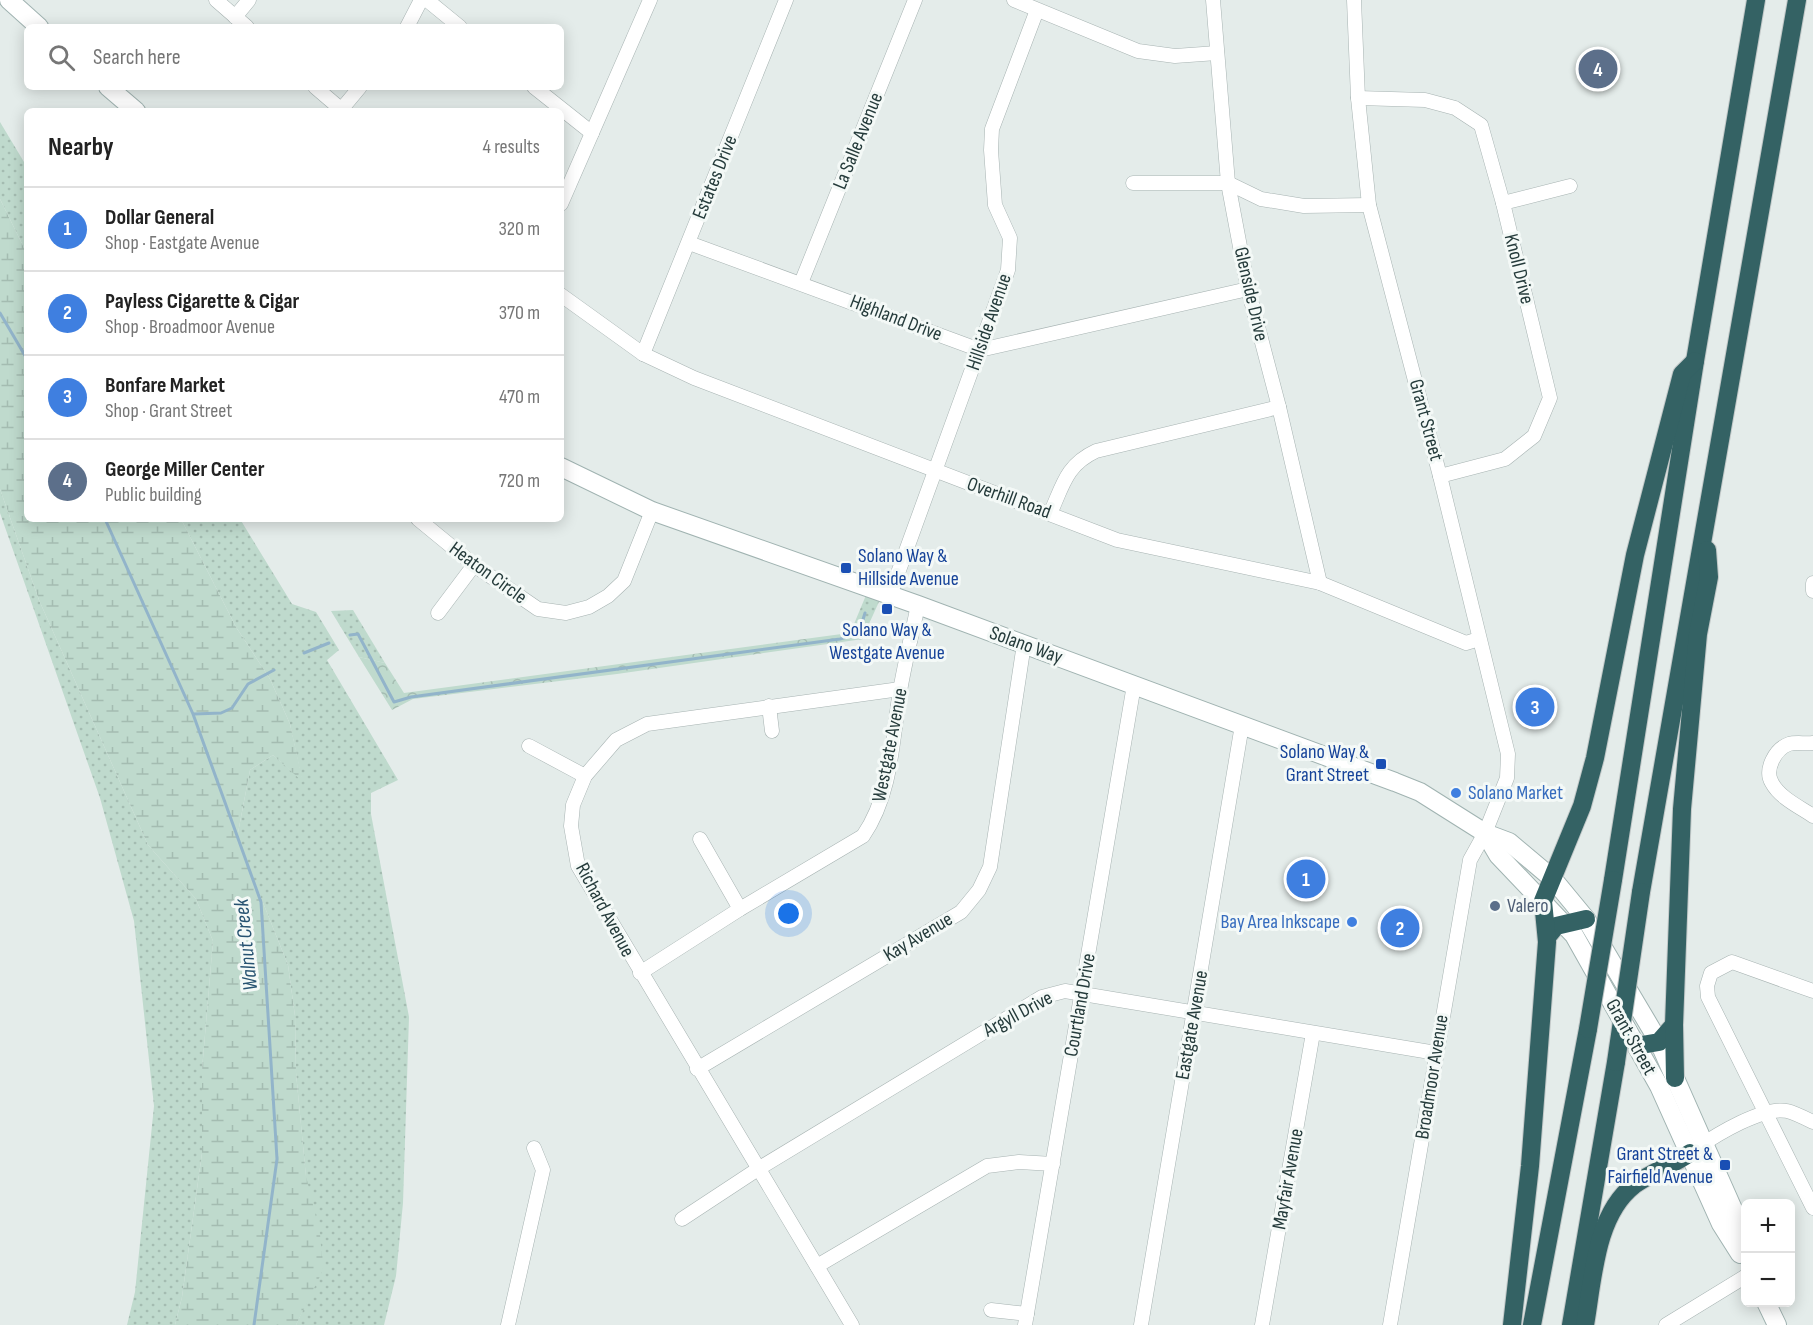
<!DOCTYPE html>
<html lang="en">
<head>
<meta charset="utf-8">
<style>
  body { margin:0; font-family:"Sofia Sans Condensed",sans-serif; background:#f6f6f6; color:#222 }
  .controls { position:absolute; right:18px; bottom:18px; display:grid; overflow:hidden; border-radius:9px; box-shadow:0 3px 15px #0003 }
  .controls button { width:54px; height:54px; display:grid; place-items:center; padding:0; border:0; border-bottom:2px solid #e0e0e0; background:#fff; color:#222; font:30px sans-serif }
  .you { position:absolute; left:789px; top:914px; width:21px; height:21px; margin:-15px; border:4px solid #fff; border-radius:50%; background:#1a73e8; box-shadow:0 0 0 9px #1a73e833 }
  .badge { display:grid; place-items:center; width:39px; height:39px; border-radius:50%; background:#785d43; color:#fff; font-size:20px; font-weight:700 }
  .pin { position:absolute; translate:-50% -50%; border:3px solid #fff; box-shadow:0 2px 6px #0006 }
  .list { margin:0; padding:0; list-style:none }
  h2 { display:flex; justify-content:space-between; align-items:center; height:78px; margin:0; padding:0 24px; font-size:26px }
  h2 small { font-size:20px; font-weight:400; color:#767676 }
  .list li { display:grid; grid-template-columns:39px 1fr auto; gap:18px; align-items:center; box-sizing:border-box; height:84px; padding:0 24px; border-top:2px solid #e0e0e0 }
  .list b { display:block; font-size:22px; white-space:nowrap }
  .list p { margin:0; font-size:20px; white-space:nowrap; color:#767676 }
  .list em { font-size:20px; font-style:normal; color:#767676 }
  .icon { flex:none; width:33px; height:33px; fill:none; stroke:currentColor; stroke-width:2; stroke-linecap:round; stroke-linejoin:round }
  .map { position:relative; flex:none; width:1813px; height:1325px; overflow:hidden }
  .search { position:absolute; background:#fff; box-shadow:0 3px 15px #0003; left:24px; top:24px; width:540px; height:66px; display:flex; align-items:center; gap:15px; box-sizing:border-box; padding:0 21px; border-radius:9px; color:#767676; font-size:22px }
  .panel { position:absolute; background:#fff; box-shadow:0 3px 15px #0003; left:24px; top:108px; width:540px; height:414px; border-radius:9px }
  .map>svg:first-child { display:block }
</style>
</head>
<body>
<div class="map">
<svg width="1813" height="1325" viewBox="0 0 1813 1325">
  <defs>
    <pattern id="grass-dots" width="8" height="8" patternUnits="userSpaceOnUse" patternTransform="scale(1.5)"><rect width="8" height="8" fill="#bfdacd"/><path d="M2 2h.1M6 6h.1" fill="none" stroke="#a4bcb1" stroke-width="1.8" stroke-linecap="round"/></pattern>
    <pattern id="forest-crowns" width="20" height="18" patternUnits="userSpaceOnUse" patternTransform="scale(1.5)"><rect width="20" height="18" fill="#bfdacd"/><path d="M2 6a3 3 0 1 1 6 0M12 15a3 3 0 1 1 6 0" fill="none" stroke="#a4bcb1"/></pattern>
    <pattern id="wetland-marsh" width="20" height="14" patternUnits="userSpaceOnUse" patternTransform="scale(1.5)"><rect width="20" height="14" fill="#bfdacd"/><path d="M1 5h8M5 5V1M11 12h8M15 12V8" fill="none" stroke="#a4bcb1"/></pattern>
  </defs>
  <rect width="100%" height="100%" fill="#e4ecea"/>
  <g fill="url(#grass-dots)">
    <path d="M 0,122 L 27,167 L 27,254 L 0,199 Z"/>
    <path d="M 0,489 L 39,600 L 148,845 L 196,899 L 213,941 L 202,1070 L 202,1153 L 182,1297 L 175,1325 L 127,1325 L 135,1292 L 154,1106 L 134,921 L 100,798 L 0,513 Z"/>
    <path d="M 181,519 L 240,519 L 292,604 L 316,612 L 339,650 L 327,660 L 398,780 L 371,793 L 371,814 L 409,1017 L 403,1203 L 396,1276 L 384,1325 L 296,1325 L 306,1303 L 306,1177 L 296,1073 L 295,1016 L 288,965 L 237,838 L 250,770 L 273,755 L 302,780 L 290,724 L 270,679 L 236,627 Z"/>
    <path d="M 869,588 L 883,593 L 868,626 L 854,624 Z"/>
    <path d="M 353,610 L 385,663 L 359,657 L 331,611 Z"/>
  </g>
  <path fill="url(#forest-crowns)" d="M 854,624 L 868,626 L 863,639 L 617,674 L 413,699 L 392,710 L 359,657 L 385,663 L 404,693 L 849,633 Z"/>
  <path fill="url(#wetland-marsh)" d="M 0,199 L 27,254 L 27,519 L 181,519 L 236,627 L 270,679 L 290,724 L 303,782 L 273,755 L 250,770 L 237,838 L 288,965 L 295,1016 L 296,1073 L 306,1176 L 320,1234 L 323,1270 L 296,1325 L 175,1325 L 182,1297 L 202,1153 L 202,1070 L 213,941 L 196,899 L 148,845 L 39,600 L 0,489 Z"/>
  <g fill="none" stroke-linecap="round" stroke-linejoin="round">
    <g stroke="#92b4ca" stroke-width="3">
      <path d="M 0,313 L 27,359"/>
      <path d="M 105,519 L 193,714 L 261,902 L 277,1159 L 254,1325"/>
      <path d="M 350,635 L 358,634 L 394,702 L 411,697 L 840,639 C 858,635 860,631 865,613"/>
      <path d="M 304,653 L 329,643"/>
      <path d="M 194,714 L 221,713 L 232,708 L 248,684 L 274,670"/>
    </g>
    <g stroke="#a7b3b2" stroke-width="15">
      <g id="street">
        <path d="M 216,0 L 247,27"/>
        <path d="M 427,0 L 460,27"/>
        <path d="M 1014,0 L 1138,51 L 1175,56 L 1217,53"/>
        <path d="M 1213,0 L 1228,183 L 1248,289 L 1279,407 L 1320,583"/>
        <path d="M 1354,0 L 1358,98 L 1369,205 L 1440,476 L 1508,754 L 1507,778 L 1485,833 L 1470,860 L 1390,1325"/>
        <path d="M 235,17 L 249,0"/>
        <path d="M 407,27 L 421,0"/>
        <path d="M 315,87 L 343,111"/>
        <path d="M 534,87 L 592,133"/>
        <path d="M 1358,98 L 1425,100 L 1455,108 L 1481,125 L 1503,203 L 1550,398 L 1534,436 L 1505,459 L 1440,476"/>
        <path d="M 340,111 L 360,87"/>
        <path d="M 1133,183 L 1228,183 L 1261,199 L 1304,206 L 1369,205"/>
        <path d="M 1503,203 L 1570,186"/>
        <path d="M 561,204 L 650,0"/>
        <path d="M 689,243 L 980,350 L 1248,289"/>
        <path d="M 801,283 L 915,0"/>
        <path d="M 561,295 L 643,354 L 694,378 L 1117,540 L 1320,583 L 1466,643 L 1479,639"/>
        <path d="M 643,354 L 786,0"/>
        <path d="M 1050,514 C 1063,485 1066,465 1096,451 L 1279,407"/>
        <path d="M 418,519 L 474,565 L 538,609 L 566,613 L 589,607 L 608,596 L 624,581 L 652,511"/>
        <path d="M 1813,583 L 1813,591"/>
        <path d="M 890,595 L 1008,270 L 1010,238 L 995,205 L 991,150 L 992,129 L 1037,10"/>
        <path d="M 438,613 L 474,565"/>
        <path d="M 769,706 L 772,731"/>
        <path d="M 1813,743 C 1806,744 1795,742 1789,744 C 1775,749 1764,770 1772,783 C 1780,798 1800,807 1813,816"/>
        <path d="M 529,746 L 585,776"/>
        <path d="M 700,839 L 740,909"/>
        <path d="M 640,973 L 740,909 L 863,836 C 892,794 892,741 900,691 C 905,662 912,634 918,605"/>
        <path d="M 1813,991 L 1732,962 L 1711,973 L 1707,986 L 1708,997 L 1813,1208"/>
        <path d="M 697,1069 L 961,912 L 979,890 L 990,867 L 1024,644"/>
        <path d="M 1697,1148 C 1716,1135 1763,1106 1787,1111 C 1795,1113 1805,1118 1813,1122"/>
        <path d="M 682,1219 L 758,1169 L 1042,997 L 1065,991 L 1436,1053"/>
        <path d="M 817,1266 L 987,1166 L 1019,1162 L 1053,1164"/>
        <path d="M 991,1310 L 1027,1314"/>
        <path d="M 508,1325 L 543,1170 L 534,1148"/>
        <path d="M 852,1325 L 578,866 L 571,826 L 573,805 L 585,776 L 616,740 L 647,724 L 900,689"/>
        <path d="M 1025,1325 L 1134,685"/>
        <path d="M 1141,1325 L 1242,725"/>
        <path d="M 1262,1325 L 1313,1033"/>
        <path d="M 1666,1325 L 1746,1276"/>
      </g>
    </g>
    <g stroke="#a0b3b1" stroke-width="20">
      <g id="secondary">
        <path d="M 9,0 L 39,27"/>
        <path d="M 108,87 L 136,111"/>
        <path d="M 561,467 L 652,511 L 918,605 L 1395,782 L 1420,792 L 1485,833 L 1509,842 L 1553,879 L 1586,919 L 1659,1042 L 1736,1216 L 1746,1250"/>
        <path d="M 1485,833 L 1498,855 L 1574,935 L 1659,1086 L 1721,1224 L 1740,1254"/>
        <path d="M 1766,1302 L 1777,1325"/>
      </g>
    </g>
    <g stroke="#c2c8c8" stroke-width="20">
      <g id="highway">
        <path d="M 1613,880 L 1695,361 L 1756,0"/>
        <path d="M 1641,892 L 1797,0"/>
        <path d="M 1547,937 L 1556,926 L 1586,919"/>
        <path d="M 1636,1046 L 1659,1042 L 1674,1025"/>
        <path d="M 1675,1078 L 1674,1025 L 1682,809 L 1698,634 L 1709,577 L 1707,550"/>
        <path d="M 1512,1325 L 1530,1166 L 1547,942 L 1543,901 L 1582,806 L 1595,758 L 1635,555 L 1682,374 L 1695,361"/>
        <path d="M 1532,1325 L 1588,1029"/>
        <path d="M 1571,1325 L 1616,1062"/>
        <path d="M 1585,1325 C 1593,1280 1595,1215 1634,1185 C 1652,1172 1673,1165 1690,1153"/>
      </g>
    </g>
    <use href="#street" stroke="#fff" stroke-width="14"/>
    <use href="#secondary" stroke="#fff" stroke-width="18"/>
    <use href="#highway" stroke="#346264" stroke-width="18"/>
    <g stroke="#c2c8c8" stroke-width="20" stroke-linecap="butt">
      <g id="highway-bridge">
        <path d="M 1588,1029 L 1613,880"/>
        <path d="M 1616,1062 L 1641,892"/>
      </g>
    </g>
    <use href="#highway-bridge" stroke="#346264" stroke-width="18"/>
  </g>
  <g fill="#1a4fb4" stroke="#f4f9f7" stroke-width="2">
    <rect x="840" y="562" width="12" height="12" rx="3"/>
    <rect x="881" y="603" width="12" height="12" rx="3"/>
    <rect x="1375" y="758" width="12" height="12" rx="3"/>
    <rect x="1719" y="1159" width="12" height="12" rx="3"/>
  </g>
  <g fill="#3f7fe0" stroke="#f4f9f7" stroke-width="2">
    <circle cx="1456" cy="793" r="6"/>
    <circle cx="1352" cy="922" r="6"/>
  </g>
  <circle fill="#5c6f8a" stroke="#f4f9f7" stroke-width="2" cx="1495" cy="906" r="6"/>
  <g text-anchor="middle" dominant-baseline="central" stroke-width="6" stroke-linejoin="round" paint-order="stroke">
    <g font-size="20" fill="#253b3b" stroke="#f4f9f7">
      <text transform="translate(858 141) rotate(-68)">La Salle Avenue</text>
      <text transform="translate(715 177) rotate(-68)">Estates Drive</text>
      <text transform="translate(1519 269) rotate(76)">Knoll Drive</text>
      <text transform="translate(1251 294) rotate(77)">Glenside Drive</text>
      <text transform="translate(896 318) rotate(21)">Highland Drive</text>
      <text transform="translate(989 322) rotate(-71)">Hillside Avenue</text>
      <text transform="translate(1426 420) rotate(75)">Grant Street</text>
      <text transform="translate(1009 498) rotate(20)">Overhill Road</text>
      <text transform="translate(488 573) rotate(36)">Heaton Circle</text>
      <text transform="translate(1026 645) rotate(20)">Solano Way</text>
      <text transform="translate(890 745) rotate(-79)">Westgate Avenue</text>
      <text transform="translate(605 910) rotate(62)">Richard Avenue</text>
      <text transform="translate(918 937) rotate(-31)">Kay Avenue</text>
      <text transform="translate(1080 1005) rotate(-80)">Courtland Drive</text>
      <text transform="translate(1018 1014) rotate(-28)">Argyll Drive</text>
      <text transform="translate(1192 1025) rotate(-80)">Eastgate Avenue</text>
      <text transform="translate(1631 1037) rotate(61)">Grant Street</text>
      <text transform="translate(1432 1077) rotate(-81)">Broadmoor Avenue</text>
      <text transform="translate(1288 1179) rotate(-80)">Mayfair Avenue</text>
    </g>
    <g font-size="20" fill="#164399" stroke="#f4f9f7" text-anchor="end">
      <text x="858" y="556" text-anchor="start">Solano Way &amp;<tspan x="858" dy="23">Hillside Avenue</tspan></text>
      <text x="887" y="630" text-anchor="middle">Solano Way &amp;<tspan x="887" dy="23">Westgate Avenue</tspan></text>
      <text x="1369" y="752">Solano Way &amp;<tspan x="1369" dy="23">Grant Street</tspan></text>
      <text x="1713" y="1154">Grant Street &amp;<tspan x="1713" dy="23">Fairfield Avenue</tspan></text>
    </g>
    <g font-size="20" fill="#366cbe" stroke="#f4f9f7" text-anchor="start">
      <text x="1468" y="793">Solano Market</text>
      <text x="1340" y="922" text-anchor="end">Bay Area Inkscape</text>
    </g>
    <g font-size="20" fill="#4e5e75" stroke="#f4f9f7" text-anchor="start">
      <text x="1507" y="906">Valero</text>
    </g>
    <g font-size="21" font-style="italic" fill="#265271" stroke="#f4f9f7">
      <text transform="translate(246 945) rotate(-96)">Walnut Creek</text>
    </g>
  </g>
</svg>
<div class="controls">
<button>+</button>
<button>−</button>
</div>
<div class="you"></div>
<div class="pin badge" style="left:1306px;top:879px;background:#3f7fe0">1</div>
<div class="pin badge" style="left:1400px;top:928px;background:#3f7fe0">2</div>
<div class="pin badge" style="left:1535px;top:707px;background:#3f7fe0">3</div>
<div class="pin badge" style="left:1598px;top:69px;background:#5c6f8a">4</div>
<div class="search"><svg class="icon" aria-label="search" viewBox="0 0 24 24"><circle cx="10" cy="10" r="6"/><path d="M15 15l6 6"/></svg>Search here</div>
<section class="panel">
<h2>Nearby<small>4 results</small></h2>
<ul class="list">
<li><span class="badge" style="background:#3f7fe0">1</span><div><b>Dollar General</b><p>Shop · Eastgate Avenue</p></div><em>320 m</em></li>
<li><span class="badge" style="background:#3f7fe0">2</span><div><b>Payless Cigarette &amp; Cigar</b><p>Shop · Broadmoor Avenue</p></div><em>370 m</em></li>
<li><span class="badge" style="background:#3f7fe0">3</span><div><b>Bonfare Market</b><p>Shop · Grant Street</p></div><em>470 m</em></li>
<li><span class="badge" style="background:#5c6f8a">4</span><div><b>George Miller Center</b><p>Public building</p></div><em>720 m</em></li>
</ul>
</section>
</div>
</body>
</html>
